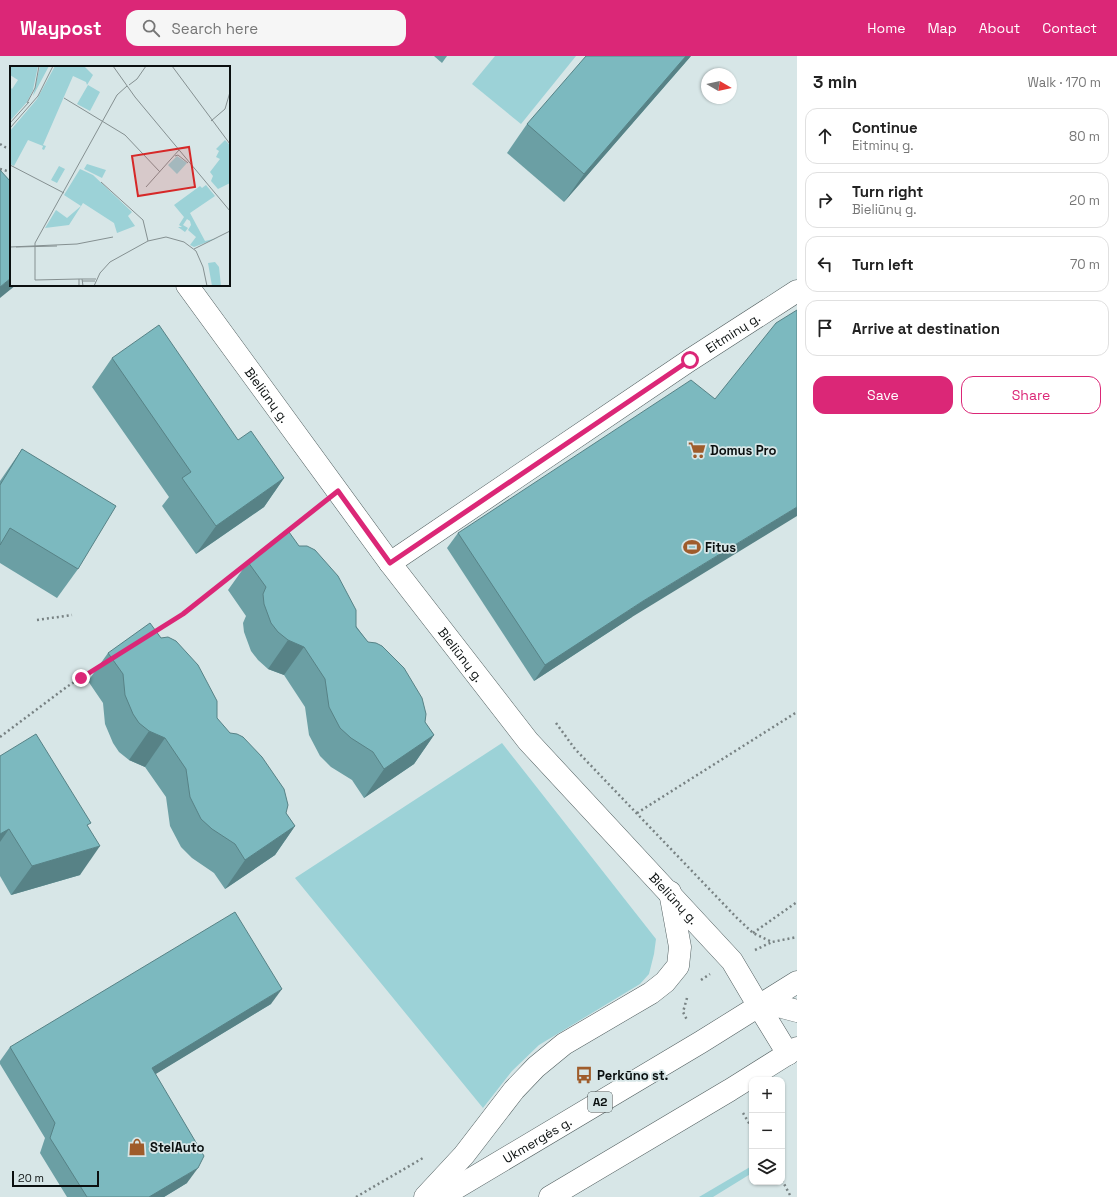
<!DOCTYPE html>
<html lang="en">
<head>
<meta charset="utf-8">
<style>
  body { margin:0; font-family:"Space Grotesk",sans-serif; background:#f6f6f6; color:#222 }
  .controls { position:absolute; right:12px; bottom:12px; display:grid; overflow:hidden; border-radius:8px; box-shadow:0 1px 3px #0004 }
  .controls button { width:36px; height:36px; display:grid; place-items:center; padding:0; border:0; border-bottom:1px solid #e0e0e0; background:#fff; color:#222; font:20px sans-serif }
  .compass { position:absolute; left:701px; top:12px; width:36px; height:36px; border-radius:50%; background:#fff; box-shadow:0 1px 3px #0004; rotate:99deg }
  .scale { position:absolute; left:12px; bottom:10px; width:87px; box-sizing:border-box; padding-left:4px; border:2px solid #0b1010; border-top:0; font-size:11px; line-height:14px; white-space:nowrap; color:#0b1010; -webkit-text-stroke:3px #d7e6e7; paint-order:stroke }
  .stop { position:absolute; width:12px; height:12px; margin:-9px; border:3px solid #db2777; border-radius:50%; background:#fff }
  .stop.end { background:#db2777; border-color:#fff; box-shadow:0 1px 4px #0008 }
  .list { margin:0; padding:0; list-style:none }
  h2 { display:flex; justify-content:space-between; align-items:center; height:52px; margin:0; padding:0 16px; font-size:17px }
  h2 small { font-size:13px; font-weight:400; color:#767676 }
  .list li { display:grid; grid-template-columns:26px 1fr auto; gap:12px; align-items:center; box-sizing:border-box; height:56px; margin:0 8px 8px; padding:0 8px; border:1px solid #e0e0e0; border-radius:12px }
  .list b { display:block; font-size:15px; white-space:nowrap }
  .list p { margin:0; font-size:13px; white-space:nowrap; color:#767676 }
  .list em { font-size:13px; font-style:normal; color:#767676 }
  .actions { display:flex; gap:8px; padding:12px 16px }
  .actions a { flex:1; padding:9px 0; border:1px solid #db2777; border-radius:12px; text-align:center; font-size:14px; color:#db2777 }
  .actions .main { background:#db2777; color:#fff }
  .icon { flex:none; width:22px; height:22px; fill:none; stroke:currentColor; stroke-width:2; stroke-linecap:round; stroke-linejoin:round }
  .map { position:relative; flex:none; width:797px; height:1141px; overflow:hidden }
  header { display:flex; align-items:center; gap:24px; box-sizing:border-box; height:56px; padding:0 20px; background:#db2777; color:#fff }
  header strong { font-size:19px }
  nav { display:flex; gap:22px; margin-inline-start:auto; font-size:14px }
  .search { width:280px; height:36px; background:#f6f6f6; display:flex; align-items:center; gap:10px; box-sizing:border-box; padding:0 14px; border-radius:12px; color:#767676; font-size:15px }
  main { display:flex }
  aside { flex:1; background:#fff }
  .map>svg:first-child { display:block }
</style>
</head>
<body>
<header>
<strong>Waypost</strong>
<div class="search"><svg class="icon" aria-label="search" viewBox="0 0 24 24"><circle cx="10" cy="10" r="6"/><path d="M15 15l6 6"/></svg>Search here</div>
<nav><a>Home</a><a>Map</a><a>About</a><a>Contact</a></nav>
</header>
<main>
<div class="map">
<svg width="797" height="1141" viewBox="0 0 797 1141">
  <rect width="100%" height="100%" fill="#d7e6e7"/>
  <g fill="#9cd2d7">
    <path d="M 495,0 L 576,0 L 521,68 L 472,28 Z"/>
    <path d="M 502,687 L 656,883 L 654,898 L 649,918 L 640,928 L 539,989 L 512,1015 L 483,1052 L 295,822 Z"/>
    <path d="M 750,1111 L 752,1117 L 713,1141 L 699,1141 Z"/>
  </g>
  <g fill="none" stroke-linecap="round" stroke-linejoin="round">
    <g stroke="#515e5f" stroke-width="23">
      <g id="street">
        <path id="s1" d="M 187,229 L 390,507 L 528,685 L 732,905 L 758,949"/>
        <path id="s2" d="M 390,507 L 690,304 L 797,235"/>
      </g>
    </g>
    <g stroke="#515e5f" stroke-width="23">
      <g id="highway">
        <path d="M 758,949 L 788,998"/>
        <path d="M 758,949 L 782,951 L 797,955"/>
        <path d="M 425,1141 L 464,1099 L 514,1034 L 536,1011 L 564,988 L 651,937 L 665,926 L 678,910 L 680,891 L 670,836"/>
        <path id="s3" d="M 441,1141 L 701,986 L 797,926"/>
        <path d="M 550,1141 L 730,1034 L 797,992"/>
      </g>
    </g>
    <g stroke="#788283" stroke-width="2.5" stroke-dasharray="2 3" stroke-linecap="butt">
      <path d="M 0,88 L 5,91 L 11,92"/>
      <path d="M 0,113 L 11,116"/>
      <path d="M 259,498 L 318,451"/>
      <path d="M 37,564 L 72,559"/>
      <path d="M 153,577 L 183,558 L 249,506"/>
      <path d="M 556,667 L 575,693 L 737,862 L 753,877 L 772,886 L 797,881"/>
      <path d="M 0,681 L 68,630 L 100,610"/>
      <path d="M 637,757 L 797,656"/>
      <path d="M 753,877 L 797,846"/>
      <path d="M 755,894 L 772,886"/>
      <path d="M 701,924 L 710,918"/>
      <path d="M 687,942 L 683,956 L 687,964"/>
      <path d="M 743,1057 L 752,1072"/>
      <path d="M 782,1124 L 791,1141"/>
      <path d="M 356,1141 L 423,1102"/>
    </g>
    <use href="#street" stroke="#fff" stroke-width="22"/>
    <use href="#highway" stroke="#fff" stroke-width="22"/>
  </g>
  <g fill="#6b9fa4">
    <path d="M 434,0 L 447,0 L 442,7 Z"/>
    <path d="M 691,0 L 564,146 L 507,97 L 527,68 Z"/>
    <path d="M 112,302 L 238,384 L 284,422 L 264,451 L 196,498 L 162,450 L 169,441 L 92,331 Z"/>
    <path d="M 22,393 L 78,513 L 57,542 L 0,507 L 0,425 Z"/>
    <path d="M 458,477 L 632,561 L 534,625 L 447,492 Z"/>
    <path d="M 299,490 L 434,679 L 414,708 L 364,742 L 352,724 L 331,711 L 320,700 L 309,679 L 305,651 L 284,619 L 268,613 L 258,604 L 251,595 L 244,576 L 243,567 L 246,560 L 228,534 L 248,506 Z"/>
    <path d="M 108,597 L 217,662 L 295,770 L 275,799 L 225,833 L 214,817 L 192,802 L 181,791 L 170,770 L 166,741 L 145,711 L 129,704 L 119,696 L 113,687 L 105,668 L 103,647 L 88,625 Z"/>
    <path d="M 0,700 L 88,771 L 80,819 L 11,839 L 0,820 Z"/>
    <path d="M 271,948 L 155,1018 L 187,1127 L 164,1141 L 67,1141 L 40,1097 L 45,1082 L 0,1008 L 0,1005 L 10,991 Z"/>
  </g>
  <g fill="#578286">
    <path d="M 686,0 L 691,0 L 564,146 L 584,118 Z"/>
    <path d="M 11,222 L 11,229 L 16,229 L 0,242 L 0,231 Z"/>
    <path d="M 284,422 L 264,451 L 196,498 L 216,470 Z"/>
    <path d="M 797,451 L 797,460 L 632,561 L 534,625 L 545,609 L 643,545 Z"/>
    <path d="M 288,584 L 304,591 L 284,619 L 268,613 Z"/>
    <path d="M 149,675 L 165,682 L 145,711 L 129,704 Z"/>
    <path d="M 434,679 L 414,708 L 364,742 L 384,713 Z"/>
    <path d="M 295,770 L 275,799 L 225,833 L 245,804 Z"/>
    <path d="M 9,773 L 0,786 L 0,778 Z"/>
    <path d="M 100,790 L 80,819 L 11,839 L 32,810 Z"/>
    <path d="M 282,933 L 271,948 L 141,1027 L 152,1012 Z"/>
    <path d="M 198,1112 L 187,1127 L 164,1141 L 149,1141 Z"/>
  </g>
  <g fill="#7cb9bf" stroke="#578286">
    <path d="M 586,0 L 686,0 L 584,118 L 527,68 Z"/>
    <path d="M 0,114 L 11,126 L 11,222 L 0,231 Z"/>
    <path d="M 797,254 L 797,451 L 643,545 L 545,609 L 458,477 L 691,324 L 715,343 L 776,267 Z"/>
    <path d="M 159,269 L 238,384 L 251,375 L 284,422 L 216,470 L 182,422 L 191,416 L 112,302 Z"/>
    <path d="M 22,393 L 116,450 L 78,513 L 10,472 L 0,489 L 0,429 Z"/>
    <path d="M 289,476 L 299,490 L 307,490 L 315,494 L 338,520 L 356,554 L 356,571 L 368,586 L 376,587 L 382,590 L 404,612 L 422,642 L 426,658 L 425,666 L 434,679 L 384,713 L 373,696 L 351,682 L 340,672 L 329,651 L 325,623 L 304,591 L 288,584 L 278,576 L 271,567 L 264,548 L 263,538 L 266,531 L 248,506 Z"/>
    <path d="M 150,567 L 161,582 L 168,581 L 176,585 L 198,609 L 217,645 L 217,662 L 230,677 L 237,678 L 243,681 L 262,701 L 284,733 L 288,749 L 286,757 L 295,770 L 245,804 L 235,788 L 212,773 L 201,763 L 190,741 L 186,713 L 165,682 L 149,675 L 139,667 L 133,658 L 125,639 L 123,618 L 108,597 Z"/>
    <path d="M 36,678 L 91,767 L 87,769 L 100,790 L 32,810 L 9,773 L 0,778 L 0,700 Z"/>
    <path d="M 235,856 L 282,933 L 152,1012 L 204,1100 L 198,1112 L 149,1141 L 87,1141 L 50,1082 L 55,1067 L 10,991 Z"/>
  </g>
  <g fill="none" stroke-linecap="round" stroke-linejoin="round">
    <path stroke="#db2777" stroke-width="5" d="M 81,622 L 183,558 L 338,435 L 390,507 L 690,304"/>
  </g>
  <defs>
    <g id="supermarket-bare" transform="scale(1.38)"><path d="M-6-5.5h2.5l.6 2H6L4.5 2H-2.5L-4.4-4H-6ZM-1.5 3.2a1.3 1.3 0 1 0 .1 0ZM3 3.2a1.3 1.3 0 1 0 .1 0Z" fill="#9f5c2b" stroke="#d7e6e7" stroke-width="2.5" paint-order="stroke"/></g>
    <g id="stadium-bare" transform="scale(1.38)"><path d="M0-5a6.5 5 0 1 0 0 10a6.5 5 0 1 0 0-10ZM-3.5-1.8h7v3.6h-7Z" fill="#9f5c2b" stroke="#d7e6e7" stroke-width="2.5" paint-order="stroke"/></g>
    <g id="bus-bare" transform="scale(1.38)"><path d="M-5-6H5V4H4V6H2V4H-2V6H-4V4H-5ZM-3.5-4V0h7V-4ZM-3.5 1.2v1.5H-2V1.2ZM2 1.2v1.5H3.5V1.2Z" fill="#9f5c2b" stroke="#d7e6e7" stroke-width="2.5" paint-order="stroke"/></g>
    <g id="shop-bare" transform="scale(1.38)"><path d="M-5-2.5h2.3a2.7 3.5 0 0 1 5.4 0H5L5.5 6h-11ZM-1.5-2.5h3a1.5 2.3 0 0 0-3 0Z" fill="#9f5c2b" stroke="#d7e6e7" stroke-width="2.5" paint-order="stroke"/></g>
  </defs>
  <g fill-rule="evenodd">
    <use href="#supermarket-bare" x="697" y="394"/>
    <use href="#stadium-bare" x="692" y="491"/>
    <use href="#bus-bare" x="584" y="1019"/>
    <use href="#shop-bare" x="137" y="1091"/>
  </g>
  <g text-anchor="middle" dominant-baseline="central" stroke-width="3.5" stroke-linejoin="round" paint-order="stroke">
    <rect fill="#d7e6e7" stroke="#485050" stroke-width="1" x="588" y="1036" width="24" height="20" rx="3"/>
    <g font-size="12" font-weight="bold" fill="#0b1010">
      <text x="600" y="1046">A2</text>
    </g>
    <g font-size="13" fill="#0b1010" stroke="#d7e6e7">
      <text stroke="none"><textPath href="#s2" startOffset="413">Eitminų g.</textPath></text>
      <text stroke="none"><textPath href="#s1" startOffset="136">Bieliūnų g.</textPath></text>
      <text stroke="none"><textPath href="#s1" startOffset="460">Bieliūnų g.</textPath></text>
      <text stroke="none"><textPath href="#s1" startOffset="784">Bieliūnų g.</textPath></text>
      <text stroke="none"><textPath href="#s3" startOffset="112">Ukmergės g.</textPath></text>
    </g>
    <g font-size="13" font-weight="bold" fill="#0b1010" stroke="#d7e6e7" text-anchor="start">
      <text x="710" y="394">Domus Pro</text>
      <text x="705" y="491">Fitus</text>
      <text x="597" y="1019">Perkūno st.</text>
      <text x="150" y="1091">StelAuto</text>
    </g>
  </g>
  <g transform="translate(10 10)">
    <rect width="220" height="220" fill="#d7e6e7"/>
    <path d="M 0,0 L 28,0 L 23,24 L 17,36 L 0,55 L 0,21 L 2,23 L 8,14 L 0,9 ZM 30,0 L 39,0 L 23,30 ZM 45,0 L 74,0 L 83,9 L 77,19 L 76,16 L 63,10 L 33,79 L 36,80 L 34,84 L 32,83 L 33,80 L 18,74 L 4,100 L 0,98 L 0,65 L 27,33 ZM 78,19 L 90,26 L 80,45 L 67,38 ZM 215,74 L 220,79 L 220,117 L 208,123 L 201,115 L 203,110 L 200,106 L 210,93 L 206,91 L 209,85 L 206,83 ZM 167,90 L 177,97 L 167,108 L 158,99 ZM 77,98 L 96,104 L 92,112 L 74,103 ZM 49,100 L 55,103 L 47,117 L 41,114 ZM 70,103 L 83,109 L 122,146 L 118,150 L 125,160 L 107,167 L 104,157 L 73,137 L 59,159 L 35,162 L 46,144 L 57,152 L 71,140 L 54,129 ZM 196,119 L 205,130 L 180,147 L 195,175 L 208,172 L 184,181 L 180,179 L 186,171 L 178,164 L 181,159 L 180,155 L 177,153 L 173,159 L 178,162 L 175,166 L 168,161 L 172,161 L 169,159 L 174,151 L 164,139 L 190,120 L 192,122 ZM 205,196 L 209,201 L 211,220 L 202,220 L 198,197 Z" fill="#9cd2d7"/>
    <path fill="none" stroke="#859091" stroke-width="1" d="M 103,0 L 125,31 L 220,145M 162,0 L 220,78M 119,19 L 127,13 L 136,0M 54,32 L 115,69 L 150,106M 17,37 L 25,22 L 29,0M 201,55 L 215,43 L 220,26M 0,57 L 19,36M 0,62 L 28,30 L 43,0M 165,90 L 168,89 L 178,97M 0,99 L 54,127M 91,116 L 133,154 L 138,175M 136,121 L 169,84M 0,181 L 67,178 L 103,171M 6,181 L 47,180M 184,183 L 220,165M 69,213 L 25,214 L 25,177 L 107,29 L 117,20M 72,213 L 86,213M 72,215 L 85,215M 69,220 L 69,213 L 72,213 L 73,220M 84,220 L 90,207 L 100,196 L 138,175 L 156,171 L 174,176 L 186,185 L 193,201 L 197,220"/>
    <path fill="#d62828" fill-opacity="0.15" stroke="#d62828" stroke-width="2" d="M 179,81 L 185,121 L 128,130 L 122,90 Z"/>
    <rect width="220" height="220" fill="none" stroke="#0b1010" stroke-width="2"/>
  </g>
</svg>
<div class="controls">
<button>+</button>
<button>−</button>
<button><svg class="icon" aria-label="layers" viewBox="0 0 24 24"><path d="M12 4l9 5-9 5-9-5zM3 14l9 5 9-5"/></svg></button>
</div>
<svg class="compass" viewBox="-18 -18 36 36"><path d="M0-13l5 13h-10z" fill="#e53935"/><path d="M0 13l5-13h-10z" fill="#767676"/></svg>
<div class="scale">20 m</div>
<div class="stop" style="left:690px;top:304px"></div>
<div class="stop end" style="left:81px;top:622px"></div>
</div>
<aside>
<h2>3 min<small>Walk · 170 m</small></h2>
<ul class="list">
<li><svg class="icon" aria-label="ahead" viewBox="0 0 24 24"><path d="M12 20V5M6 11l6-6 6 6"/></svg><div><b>Continue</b><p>Eitminų g.</p></div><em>80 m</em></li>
<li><svg class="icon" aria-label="right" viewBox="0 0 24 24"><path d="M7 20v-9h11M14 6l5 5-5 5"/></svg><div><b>Turn right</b><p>Bieliūnų g.</p></div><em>20 m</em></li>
<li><svg class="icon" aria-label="left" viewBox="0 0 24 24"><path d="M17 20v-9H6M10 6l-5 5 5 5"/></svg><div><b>Turn left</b></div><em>70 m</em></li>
<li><svg class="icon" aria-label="arrive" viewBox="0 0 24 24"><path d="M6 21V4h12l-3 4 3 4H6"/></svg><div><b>Arrive at destination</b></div></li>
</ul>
<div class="actions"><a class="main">Save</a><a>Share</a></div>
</aside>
</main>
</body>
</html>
